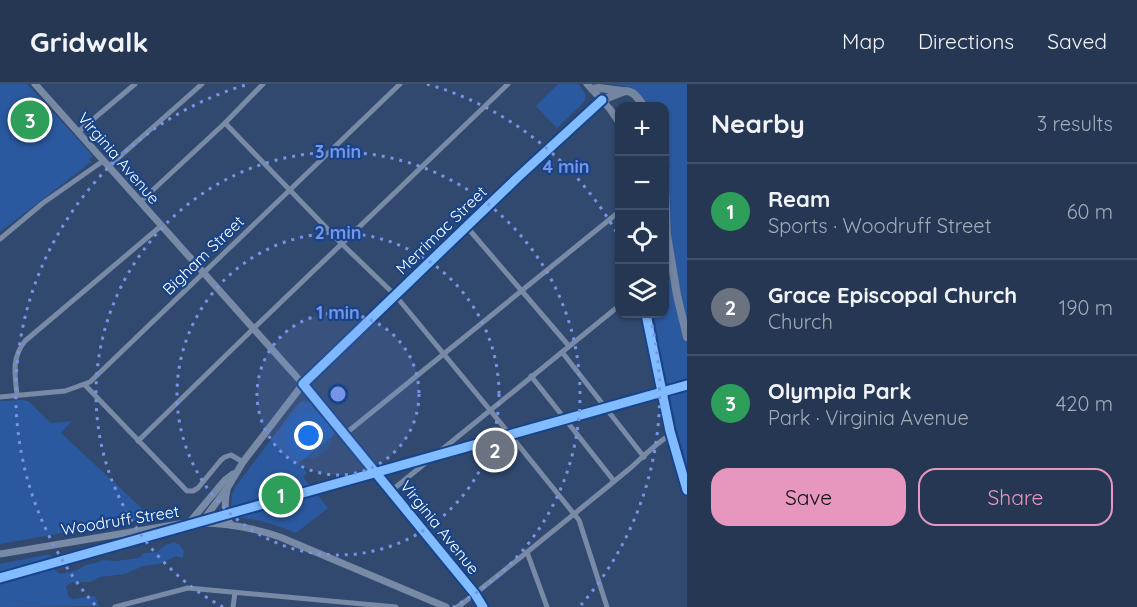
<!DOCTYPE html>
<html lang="en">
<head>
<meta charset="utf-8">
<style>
  body { margin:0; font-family:Quicksand,sans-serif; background:#2d3f5a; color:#f1f3f6 }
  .controls { position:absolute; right:18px; top:18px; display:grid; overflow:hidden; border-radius:12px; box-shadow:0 2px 4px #0004 }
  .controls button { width:54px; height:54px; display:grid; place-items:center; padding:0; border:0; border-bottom:2px solid #42516a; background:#253753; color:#f1f3f6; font:30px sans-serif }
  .you { position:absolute; left:309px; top:352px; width:21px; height:21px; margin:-15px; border:4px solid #fff; border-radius:50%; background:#1a73e8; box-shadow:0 0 0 9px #1a73e833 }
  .badge { display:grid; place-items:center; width:39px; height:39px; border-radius:50%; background:#e797bd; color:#fff; font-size:20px; font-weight:700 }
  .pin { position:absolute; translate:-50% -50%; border:3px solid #fff; box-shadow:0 2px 6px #0006 }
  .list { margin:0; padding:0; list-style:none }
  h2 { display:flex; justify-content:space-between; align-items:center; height:78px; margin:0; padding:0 24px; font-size:26px }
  h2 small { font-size:20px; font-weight:400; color:#a3acb8 }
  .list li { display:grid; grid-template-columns:39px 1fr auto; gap:18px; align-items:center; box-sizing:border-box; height:96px; padding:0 24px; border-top:2px solid #42516a }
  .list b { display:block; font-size:22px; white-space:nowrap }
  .list p { margin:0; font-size:20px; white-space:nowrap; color:#a3acb8 }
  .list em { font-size:20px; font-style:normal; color:#a3acb8 }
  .actions { display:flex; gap:12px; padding:18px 24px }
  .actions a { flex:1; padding:14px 0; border:2px solid #e797bd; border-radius:18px; text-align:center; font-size:21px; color:#e797bd }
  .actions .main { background:#e797bd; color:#111 }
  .icon { flex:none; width:33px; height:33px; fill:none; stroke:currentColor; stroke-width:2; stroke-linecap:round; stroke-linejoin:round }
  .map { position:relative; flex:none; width:687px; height:523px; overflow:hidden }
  header { display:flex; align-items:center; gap:36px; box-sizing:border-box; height:84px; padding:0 30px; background:#253753; border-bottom:2px solid #42516a }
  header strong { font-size:28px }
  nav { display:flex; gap:33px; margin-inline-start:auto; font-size:21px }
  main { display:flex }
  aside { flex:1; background:#253753 }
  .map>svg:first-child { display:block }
</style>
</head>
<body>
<header>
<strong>Gridwalk</strong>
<nav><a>Map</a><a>Directions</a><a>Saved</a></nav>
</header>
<main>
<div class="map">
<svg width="687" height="523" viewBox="0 0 687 523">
  <rect width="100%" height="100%" fill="#31496f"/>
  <g fill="#2b59a0">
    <path d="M 0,0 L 27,0 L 93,72 L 89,75 L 91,78 L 0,148 Z"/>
    <path d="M 558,0 L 578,0 C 583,6 588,10 584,18 L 557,44 L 536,22 Z"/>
    <path d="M 612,0 L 687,0 L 687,383 L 677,346 L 659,261 L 654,230 L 664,230 L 664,86 L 670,83 L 665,57 L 664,22 L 649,22 C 636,4 635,3 612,0 Z"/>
    <path d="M 24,316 L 25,317 L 28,317 L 51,339 L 72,337 L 61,349 L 149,431 L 141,432 L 140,435 L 0,460 L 0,317 Z"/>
    <path d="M 302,317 L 310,318 L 336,349 L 299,379 L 307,389 L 303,393 L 328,424 L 296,449 L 283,444 L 262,437 L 238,433 L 234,431 L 231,425 L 232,410 L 236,402 L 297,321 Z"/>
    <path d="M 174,458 L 180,461 L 184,467 L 183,474 L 176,472 L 159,480 L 143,482 L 125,490 L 100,493 L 90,498 L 72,498 L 66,502 L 68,512 L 72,515 L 95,512 L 99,522 L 0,523 L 0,480 L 45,471 L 51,471 L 55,486 L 60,490 L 75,487 L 86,481 L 95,479 L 103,476 L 116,477 L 139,474 L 144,469 L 157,468 L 166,461 Z"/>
  </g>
  <path fill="#345487" d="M 285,391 L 299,410 L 294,413 L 300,421 L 288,430 L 283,423 L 278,426 L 263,407 Z"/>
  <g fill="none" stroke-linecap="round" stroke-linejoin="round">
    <g stroke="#506485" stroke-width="7" stroke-dasharray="7 3.5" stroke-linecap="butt">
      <path d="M 199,438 L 687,301"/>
      <path d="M 0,494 L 188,441"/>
    </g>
    <g stroke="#788aa5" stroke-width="5">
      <path d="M 225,39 L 342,160 L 395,211 L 490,326 L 574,430 L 579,436 L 607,523"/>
      <path d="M 78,48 L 135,0"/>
      <path d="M 108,83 L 202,0"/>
      <path d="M 140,118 L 225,39 L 263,0"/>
      <path d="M 466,142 L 569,262"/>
      <path d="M 0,155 L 43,119 L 103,77"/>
      <path d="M 562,268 L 644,373"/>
      <path d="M 531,292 L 614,397"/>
      <path d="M 85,301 L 187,407 L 193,407 L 198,404 L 221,376 L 225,373 L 231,371 L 243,378"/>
      <path d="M 17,311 C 15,290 11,275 25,257 L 161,142"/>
      <path d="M 0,313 L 65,307 L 90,298 L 400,0"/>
      <path d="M 345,350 L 620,127"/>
      <path d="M 138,357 L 254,244 L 508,0"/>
      <path d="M 391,407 L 620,221"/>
      <path d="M 527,468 L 547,523"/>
      <path d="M 115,523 L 188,504 L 396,523"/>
      <path d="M 233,523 L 235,509"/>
      <path d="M 457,523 L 462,520 C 518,476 573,431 628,386 C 639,377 661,354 671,351"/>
    </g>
    <g stroke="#788aa5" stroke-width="7">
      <path d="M 35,0 L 303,300 L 475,510 L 483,523"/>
      <path d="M 587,0 L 610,25 L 620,40"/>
      <path d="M 646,230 L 670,347 L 687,406"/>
      <path d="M 227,406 C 224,419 224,430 231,441"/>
      <path d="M 189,439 L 225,396 L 233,390"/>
      <path d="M 201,439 L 228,403 L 243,378 L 303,300 L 517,94 L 602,16"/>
      <path d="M 0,470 L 179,440 C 213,437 248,442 280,453 L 446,523"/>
    </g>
    <g stroke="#7385a0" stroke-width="8">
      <path d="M 592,5 L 599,4 L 623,7"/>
      <path d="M 602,16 L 625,7 C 635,7 638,15 644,22"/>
      <path d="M 664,79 L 667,151 L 677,211 L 687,253"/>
    </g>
    <g stroke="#174389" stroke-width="13">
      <g id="cycleway">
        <path d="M 646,230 L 670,347 L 687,406"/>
        <path d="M 0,494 L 687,301"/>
        <path d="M 483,523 L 475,510 L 303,300 L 517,94 L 602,16"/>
      </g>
    </g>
    <use href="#cycleway" stroke="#80bcff" stroke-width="9"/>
  </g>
  <circle cx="338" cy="310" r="81" fill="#7795e8" fill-opacity=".12"/>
  <g fill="none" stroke="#7795e8" stroke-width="3" stroke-dasharray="3 6">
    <circle cx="338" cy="310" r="81"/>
    <circle cx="338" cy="310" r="161"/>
    <path d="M223 523A242 242 0 1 1 453 523"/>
    <path d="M95 521A322 322 0 0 1 249 0M427 0A322 322 0 0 1 618 151M650 232A322 322 0 0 1 581 521"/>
  </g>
  <g text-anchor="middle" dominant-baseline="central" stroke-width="4.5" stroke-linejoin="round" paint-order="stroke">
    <g font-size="16" fill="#fff" stroke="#174389">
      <text transform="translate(119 74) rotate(49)">Virginia Avenue</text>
      <text transform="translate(441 146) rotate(-44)">Merrimac Street</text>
      <text transform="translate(203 171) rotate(-44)">Bigham Street</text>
      <text transform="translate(120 436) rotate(-9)">Woodruff Street</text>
      <text transform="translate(440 443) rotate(51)">Virginia Avenue</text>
    </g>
  </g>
  <circle cx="338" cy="310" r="9" fill="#7795e8" stroke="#174389" stroke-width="3"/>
  <g font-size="18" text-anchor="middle" font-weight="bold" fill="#7795e8" stroke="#174389" stroke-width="4.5" stroke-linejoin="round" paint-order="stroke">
    <text x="338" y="74">3 min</text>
    <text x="566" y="89">4 min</text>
    <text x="338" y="155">2 min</text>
    <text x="338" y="235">1 min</text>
  </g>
</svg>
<div class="controls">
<button>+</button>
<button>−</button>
<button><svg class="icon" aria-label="locate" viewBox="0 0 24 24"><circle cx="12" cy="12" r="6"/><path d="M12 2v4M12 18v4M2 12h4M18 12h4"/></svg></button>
<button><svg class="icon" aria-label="layers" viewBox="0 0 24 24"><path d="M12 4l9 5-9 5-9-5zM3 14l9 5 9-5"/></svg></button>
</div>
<div class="you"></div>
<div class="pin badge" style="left:281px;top:411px;background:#2e9e5b">1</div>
<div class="pin badge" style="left:495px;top:366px;background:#6b7280">2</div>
<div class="pin badge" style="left:30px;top:36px;background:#2e9e5b">3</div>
</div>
<aside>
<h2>Nearby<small>3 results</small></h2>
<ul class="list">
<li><span class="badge" style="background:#2e9e5b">1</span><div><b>Ream</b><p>Sports · Woodruff Street</p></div><em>60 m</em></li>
<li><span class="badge" style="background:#6b7280">2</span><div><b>Grace Episcopal Church</b><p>Church</p></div><em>190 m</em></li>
<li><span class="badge" style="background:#2e9e5b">3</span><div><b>Olympia Park</b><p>Park · Virginia Avenue</p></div><em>420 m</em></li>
</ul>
<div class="actions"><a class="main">Save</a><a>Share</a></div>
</aside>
</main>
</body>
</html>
